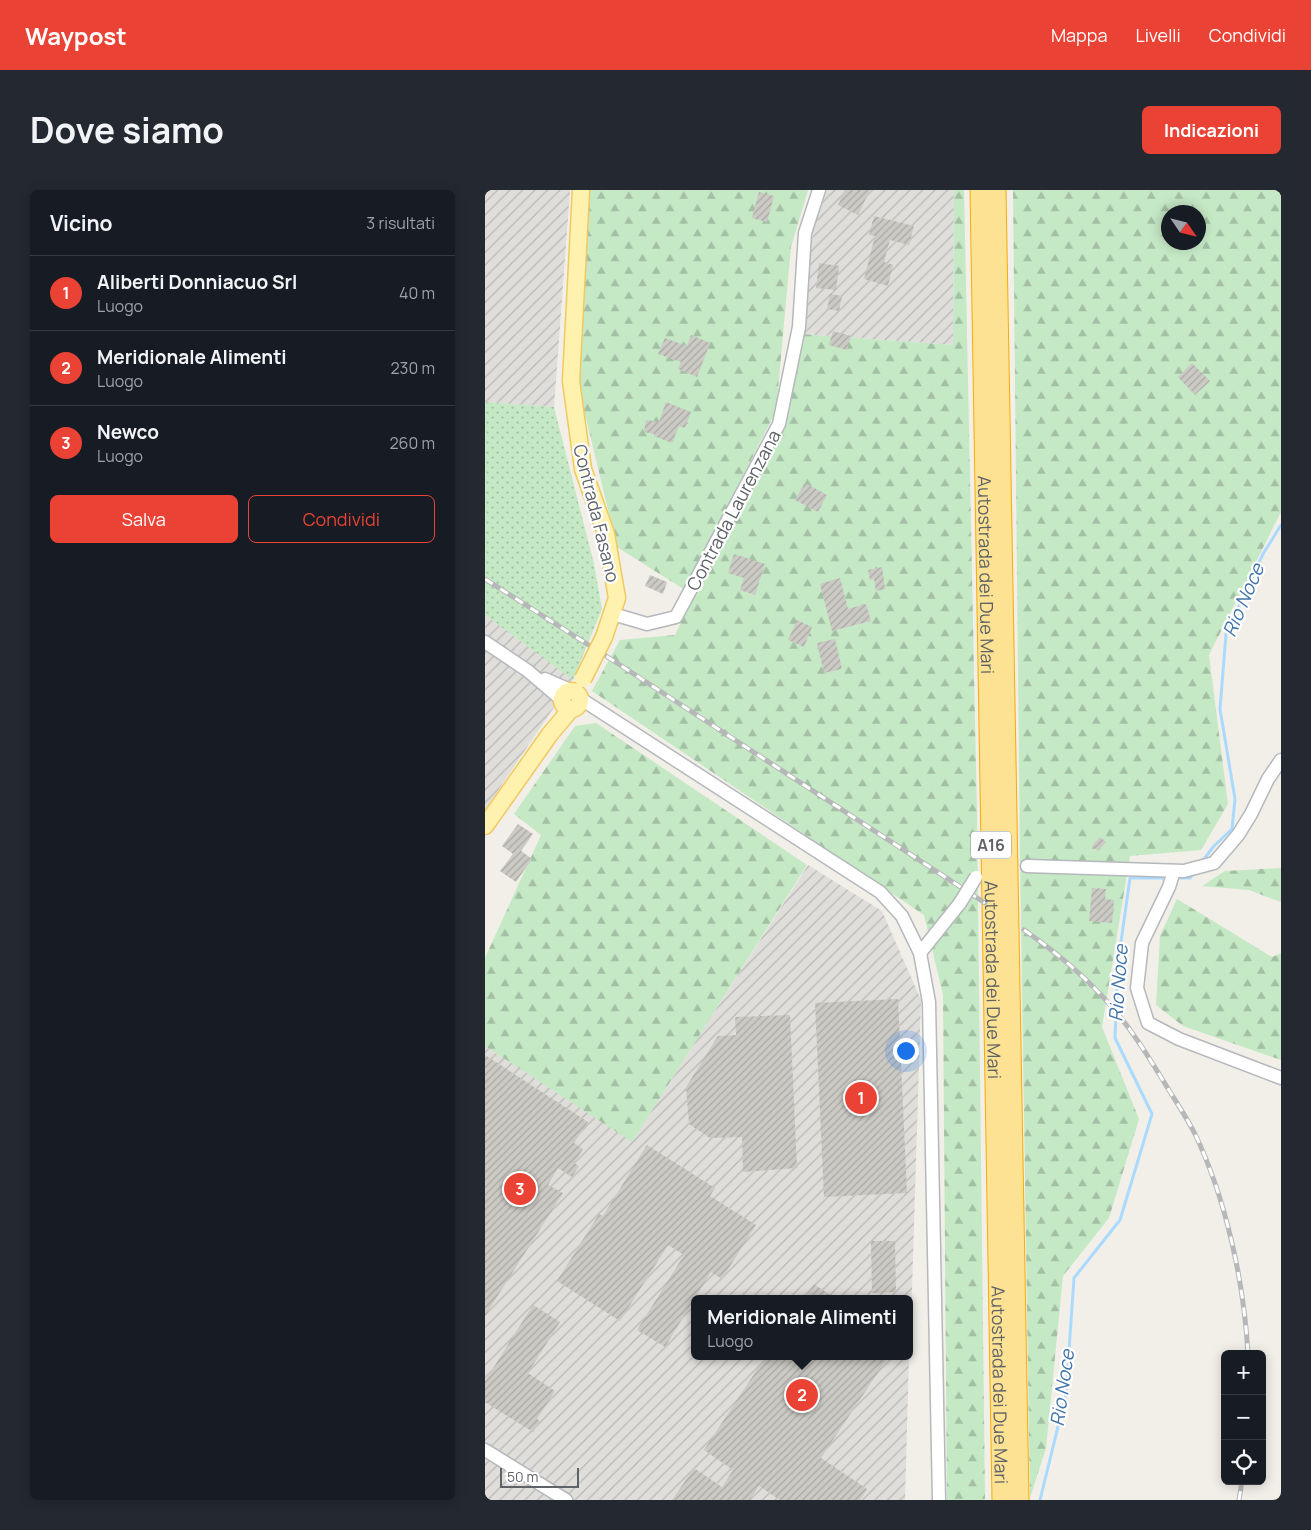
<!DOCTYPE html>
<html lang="it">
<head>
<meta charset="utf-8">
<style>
  body { margin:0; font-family:Manrope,sans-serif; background:#242831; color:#f1f3f6 }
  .controls { position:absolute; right:15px; bottom:15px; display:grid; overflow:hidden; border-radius:8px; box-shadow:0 2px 12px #0003 }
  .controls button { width:45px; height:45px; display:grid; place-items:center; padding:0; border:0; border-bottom:1px solid #363941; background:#171b24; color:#f1f3f6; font:25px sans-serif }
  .compass { position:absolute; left:676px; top:15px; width:45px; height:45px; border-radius:50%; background:#171b24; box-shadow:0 2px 12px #0003; rotate:125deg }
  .scale { position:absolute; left:15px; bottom:12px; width:79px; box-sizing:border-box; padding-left:5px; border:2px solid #5f6368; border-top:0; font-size:14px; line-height:18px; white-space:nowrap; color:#5f6368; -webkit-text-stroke:4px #fff; paint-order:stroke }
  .you { position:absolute; left:420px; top:860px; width:18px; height:18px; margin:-12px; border:4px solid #fff; border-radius:50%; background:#1a73e8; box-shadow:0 0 0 8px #1a73e833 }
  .badge { display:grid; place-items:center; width:32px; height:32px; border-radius:50%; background:#ea4335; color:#fff; font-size:16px; font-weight:700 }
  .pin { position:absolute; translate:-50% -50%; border:2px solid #fff; box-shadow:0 1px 5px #0006 }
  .popup { position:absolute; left:206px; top:1105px; width:222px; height:65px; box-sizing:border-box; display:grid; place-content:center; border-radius:8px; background:#171b24; filter:drop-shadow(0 1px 4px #0005); font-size:16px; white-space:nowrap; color:#9ea1a6 }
  .popup b { font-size:19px; color:#f1f3f6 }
  .popup::after { content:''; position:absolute; left:50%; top:100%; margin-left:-10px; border:10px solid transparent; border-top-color:#171b24 }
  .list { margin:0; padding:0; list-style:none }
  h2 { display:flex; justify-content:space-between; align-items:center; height:65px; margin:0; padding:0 20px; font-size:21px }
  h2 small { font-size:16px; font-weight:400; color:#9ea1a6 }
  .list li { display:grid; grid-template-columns:32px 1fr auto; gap:15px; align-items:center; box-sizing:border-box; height:75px; padding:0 20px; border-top:1px solid #363941 }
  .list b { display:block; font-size:19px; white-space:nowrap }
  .list p { margin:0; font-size:16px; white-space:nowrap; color:#9ea1a6 }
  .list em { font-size:16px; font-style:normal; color:#9ea1a6 }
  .actions { display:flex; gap:10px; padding:15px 20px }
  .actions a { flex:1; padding:11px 0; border:1px solid #ea4335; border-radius:8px; text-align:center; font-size:18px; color:#ea4335 }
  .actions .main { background:#ea4335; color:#fff }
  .icon { flex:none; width:28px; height:28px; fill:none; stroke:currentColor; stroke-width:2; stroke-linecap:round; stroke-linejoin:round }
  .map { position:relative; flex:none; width:796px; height:1310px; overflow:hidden; border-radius:8px }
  header { display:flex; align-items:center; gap:30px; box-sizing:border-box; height:70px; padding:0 25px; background:#ea4335; color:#fff }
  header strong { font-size:24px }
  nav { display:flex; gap:28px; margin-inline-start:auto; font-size:18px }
  .intro { display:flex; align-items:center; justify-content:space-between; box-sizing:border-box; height:120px; padding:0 30px }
  h1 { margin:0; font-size:35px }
  .button { padding:12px 22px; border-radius:8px; background:#ea4335; color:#fff; font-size:18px; font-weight:700 }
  main { display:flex; gap:30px; padding:0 30px }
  aside { flex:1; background:#171b24; border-radius:8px; box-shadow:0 2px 12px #0003 }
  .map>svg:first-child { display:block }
</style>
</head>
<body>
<header>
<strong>Waypost</strong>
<nav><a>Mappa</a><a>Livelli</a><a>Condividi</a></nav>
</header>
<div class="intro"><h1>Dove siamo</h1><a class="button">Indicazioni</a></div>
<main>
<aside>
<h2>Vicino<small>3 risultati</small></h2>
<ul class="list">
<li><span class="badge">1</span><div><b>Aliberti Donniacuo Srl</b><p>Luogo</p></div><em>40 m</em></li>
<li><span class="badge">2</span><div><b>Meridionale Alimenti</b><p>Luogo</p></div><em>230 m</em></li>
<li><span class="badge">3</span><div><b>Newco</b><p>Luogo</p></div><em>260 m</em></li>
</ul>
<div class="actions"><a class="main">Salva</a><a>Condividi</a></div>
</aside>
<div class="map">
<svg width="796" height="1310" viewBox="0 0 796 1310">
  <defs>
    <pattern id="industrial-furrows" width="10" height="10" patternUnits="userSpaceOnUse" patternTransform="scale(1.25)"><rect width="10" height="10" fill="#e0deda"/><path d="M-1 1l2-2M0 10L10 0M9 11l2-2" fill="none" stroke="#b9b8b5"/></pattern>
    <pattern id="grass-dots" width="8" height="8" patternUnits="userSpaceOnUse" patternTransform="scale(1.25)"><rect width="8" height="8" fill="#c5e8c5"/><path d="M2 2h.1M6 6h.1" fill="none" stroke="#a3c0a4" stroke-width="1.8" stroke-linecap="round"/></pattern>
    <pattern id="forest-firs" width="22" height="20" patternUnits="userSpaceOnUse" patternTransform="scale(1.25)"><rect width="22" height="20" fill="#c5e8c5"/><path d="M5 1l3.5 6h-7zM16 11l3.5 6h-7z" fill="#a3c0a4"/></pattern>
    <pattern id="building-hatch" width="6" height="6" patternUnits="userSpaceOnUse" patternTransform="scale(1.25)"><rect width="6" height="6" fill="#cccac5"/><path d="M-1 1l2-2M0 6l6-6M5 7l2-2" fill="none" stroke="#a9a8a4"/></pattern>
  </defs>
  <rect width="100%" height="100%" fill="#f1efe8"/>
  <g fill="url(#industrial-furrows)">
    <path d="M 0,0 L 85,0 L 69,217 L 0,212 Z"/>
    <path d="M 342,0 L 469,0 L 468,155 L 317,144 L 328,41 Z"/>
    <path d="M 0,425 L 88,489 L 0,620 Z"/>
    <path d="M 323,675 L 397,721 L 436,810 L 425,1165 L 424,1109 L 210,1109 L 210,1166 L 424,1166 L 420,1310 L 0,1310 L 0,856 L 147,951 Z"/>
  </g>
  <path fill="url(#grass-dots)" d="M 0,212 L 69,217 L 109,374 L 117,419 L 88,490 L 0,425 Z"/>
  <g fill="url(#forest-firs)" fill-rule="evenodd">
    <path d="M 105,0 L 323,0 L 306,57 L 291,221 L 200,400 L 132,357 L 94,199 Z"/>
    <path d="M 469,0 L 479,0 L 492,626 L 500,1310 L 462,1310 L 458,805 L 439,725 L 107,501 L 135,450 L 190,445 L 211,401 L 300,237 L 317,144 L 468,155 Z"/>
    <path d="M 528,0 L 796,0 L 796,322 L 724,465 L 743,614 L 716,660 L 645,666 L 617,837 L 654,929 L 624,1028 L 578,1086 L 561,1258 L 545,1308 L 535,670 ZM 684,22 L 714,22 L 714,52 L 684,52 Z"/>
    <path d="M 111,533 L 322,675 L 147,952 L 0,856 L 0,768 L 56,645 L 29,624 L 90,536 Z"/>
    <path d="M 796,678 L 796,712 L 764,700 L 717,696 L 740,681 Z"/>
    <path d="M 692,709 L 787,767 L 796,763 L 796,870 L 698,836 L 671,815 L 675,746 Z"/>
  </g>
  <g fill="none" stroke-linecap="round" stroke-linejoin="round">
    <g stroke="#aadaff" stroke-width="3">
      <path d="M 717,672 L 728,657 L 747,639 L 750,609 L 735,519 L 741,444 L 778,364 L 796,335"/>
      <path d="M 690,688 L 705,688 L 709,683"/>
      <path d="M 555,1310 L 581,1204 L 589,1088 L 635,1030 L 667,924 L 630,848 L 633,773 L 645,688 L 684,688"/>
    </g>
  </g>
  <g fill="url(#building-hatch)">
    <path d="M 360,0 L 385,0 L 373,25 L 353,15 Z"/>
    <path d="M 274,2 L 289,6 L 282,32 L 267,28 Z"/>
    <path d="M 389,26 L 429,36 L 424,55 L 405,50 L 399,72 L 408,75 L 403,96 L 379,89 L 390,46 L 384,45 Z"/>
    <path d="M 334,73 L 354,76 L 351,100 L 331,98 Z"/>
    <path d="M 345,104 L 357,106 L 354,121 L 342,119 Z"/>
    <path d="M 348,141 L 366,146 L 362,160 L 344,155 Z"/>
    <path d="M 206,145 L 225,153 L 212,187 L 193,179 L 196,172 L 173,164 L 180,148 L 202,156 Z"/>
    <path d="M 707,173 L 725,191 L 710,205 L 693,187 Z"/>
    <path d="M 181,212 L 206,222 L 200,238 L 194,236 L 187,253 L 169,246 L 169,244 L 159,242 L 161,230 L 174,232 Z"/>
    <path d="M 320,293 L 342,305 L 333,322 L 310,310 Z"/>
    <path d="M 249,364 L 280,374 L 270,405 L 255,400 L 259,388 L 243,383 Z"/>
    <path d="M 397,377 L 400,399 L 391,401 L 389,389 L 385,390 L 383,380 Z"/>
    <path d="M 165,385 L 182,392 L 178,404 L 160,396 Z"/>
    <path d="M 355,388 L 363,419 L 381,414 L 386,431 L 347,441 L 335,394 Z"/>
    <path d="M 312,430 L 327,437 L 319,457 L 303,450 Z"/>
    <path d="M 350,449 L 357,479 L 339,483 L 332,453 Z"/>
    <path d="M 33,634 L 48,644 L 36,661 L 47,669 L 31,692 L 15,681 L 28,664 L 17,656 Z"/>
    <path d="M 615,647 L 621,652 L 613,661 L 607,656 Z"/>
    <path d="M 607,698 L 621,699 L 620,709 L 629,710 L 627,733 L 604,731 Z"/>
    <path d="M 413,809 L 422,1003 L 339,1007 L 330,813 Z"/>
    <path d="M 305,825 L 312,978 L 258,982 L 257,947 L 225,948 L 204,934 L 201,897 L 233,846 L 251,845 L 250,827 Z"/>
    <path d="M 0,865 L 103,932 L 89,953 L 98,959 L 89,973 L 94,976 L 87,987 L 73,978 L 63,995 L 78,1003 L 0,1126 Z"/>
    <path d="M 162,955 L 230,998 L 225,1006 L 271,1035 L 237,1089 L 226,1082 L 180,1157 L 152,1140 L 199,1065 L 183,1055 L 135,1131 L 72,1091 L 114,1024 L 118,1026 Z"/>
    <path d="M 386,1051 L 410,1051 L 411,1102 L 387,1103 Z"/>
    <path d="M 329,1094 L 351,1109 L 319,1109 Z"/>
    <path d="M 48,1115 L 75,1132 L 43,1183 L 70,1201 L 52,1229 L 55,1231 L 48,1242 L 0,1212 L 0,1191 Z"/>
    <path d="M 281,1166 L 404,1166 L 336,1268 L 382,1299 L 375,1310 L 295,1310 L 274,1296 L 265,1310 L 187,1310 L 209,1278 L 237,1297 L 248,1280 L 219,1260 Z"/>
  </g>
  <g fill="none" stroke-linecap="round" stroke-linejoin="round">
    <g stroke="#b5b8bc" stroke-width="15">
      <g id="minor">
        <path d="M 128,424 L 162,434 L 191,427 L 294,234 L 314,137 L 320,43 L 334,0"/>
        <path d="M 0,452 L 43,481 L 77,510"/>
        <path d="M 60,489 L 85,500"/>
        <path d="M 96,509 L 395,702 L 417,726 L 435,763 L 444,812 L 454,1310"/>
        <path d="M 542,676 L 699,681 L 729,673 L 753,645 L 766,624 L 783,589 L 796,570"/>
        <path d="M 689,681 L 684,697 L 657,753 L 652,798 L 663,833 L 694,849 L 796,888"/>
        <path d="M 435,763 L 475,713"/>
        <path d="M 0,1260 L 81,1310"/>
      </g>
    </g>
    <g stroke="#f2c960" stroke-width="19">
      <g id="major">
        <path d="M 96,0 L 86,191 L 98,279 L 121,344 L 132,408 L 119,447"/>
        <circle cx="86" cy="510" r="9"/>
        <path d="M 0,636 L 65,544 L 86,519"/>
      </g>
    </g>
    <g stroke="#f9ab00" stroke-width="21">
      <g id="highway">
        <path id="s1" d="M 495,0 L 517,1310"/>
        <path d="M 511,0 L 534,1310"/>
      </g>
    </g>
    <use href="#minor" stroke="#fff" stroke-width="12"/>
    <use href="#major" stroke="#fff2af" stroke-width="16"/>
    <use href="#highway" stroke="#fde293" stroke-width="19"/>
    <g stroke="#b6b7b8" stroke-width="5">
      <g id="rail">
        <path d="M 0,389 L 132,473 L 500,713"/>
        <path d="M 539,740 C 571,762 602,788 627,817 C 647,840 663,866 679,892 C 689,909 701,926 710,944 C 741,1009 759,1092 763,1164"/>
        <path d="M 754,1310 L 757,1291"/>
      </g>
    </g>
    <use href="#rail" stroke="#fff" stroke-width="3" stroke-dasharray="9" stroke-linecap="butt"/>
    <g stroke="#b5b8bc" stroke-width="15" stroke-linecap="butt">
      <path id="minor-bridge" d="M 475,713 L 491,687"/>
    </g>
    <g stroke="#f2c960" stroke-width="19" stroke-linecap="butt">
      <path id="major-bridge" d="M 98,489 L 119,447"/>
    </g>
    <use href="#minor-bridge" stroke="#fff" stroke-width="12"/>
    <use href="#major-bridge" stroke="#fff2af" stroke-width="16"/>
  </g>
  <g text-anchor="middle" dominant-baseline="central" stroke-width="4.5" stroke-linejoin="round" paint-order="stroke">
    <rect fill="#fff" stroke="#8f9295" stroke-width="1" x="486" y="641.5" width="40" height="27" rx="4"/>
    <g font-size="16" font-weight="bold" fill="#5f6368">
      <text x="506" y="655">A16</text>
    </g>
    <g font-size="18" fill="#5f6368" stroke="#fff">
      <text transform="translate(248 320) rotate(-62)">Contrada Laurenzana</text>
      <text transform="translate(112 323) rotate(76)">Contrada Fasano</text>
      <text stroke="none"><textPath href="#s1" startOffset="385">Autostrada dei Due Mari</textPath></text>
      <text stroke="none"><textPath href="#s1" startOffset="790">Autostrada dei Due Mari</textPath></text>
      <text stroke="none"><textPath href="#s1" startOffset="1195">Autostrada dei Due Mari</textPath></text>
    </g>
    <g font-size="19" font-style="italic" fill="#4174aa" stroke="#fff">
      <text transform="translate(758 410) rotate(-67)">Rio Noce</text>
      <text transform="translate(633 793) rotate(-86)">Rio Noce</text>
      <text transform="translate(577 1198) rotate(-82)">Rio Noce</text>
    </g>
  </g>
</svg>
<div class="controls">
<button>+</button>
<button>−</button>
<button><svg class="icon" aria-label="locate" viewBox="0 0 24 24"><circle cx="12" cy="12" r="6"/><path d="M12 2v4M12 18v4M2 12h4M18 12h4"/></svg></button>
</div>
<svg class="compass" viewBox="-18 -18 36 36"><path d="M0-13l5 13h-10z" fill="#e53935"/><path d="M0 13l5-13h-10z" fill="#9ea1a6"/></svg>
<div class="scale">50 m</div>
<div class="you"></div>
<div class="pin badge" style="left:376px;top:908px">1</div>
<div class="pin badge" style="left:317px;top:1205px">2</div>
<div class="popup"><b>Meridionale Alimenti</b>Luogo</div>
<div class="pin badge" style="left:35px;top:999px">3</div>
</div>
</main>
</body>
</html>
